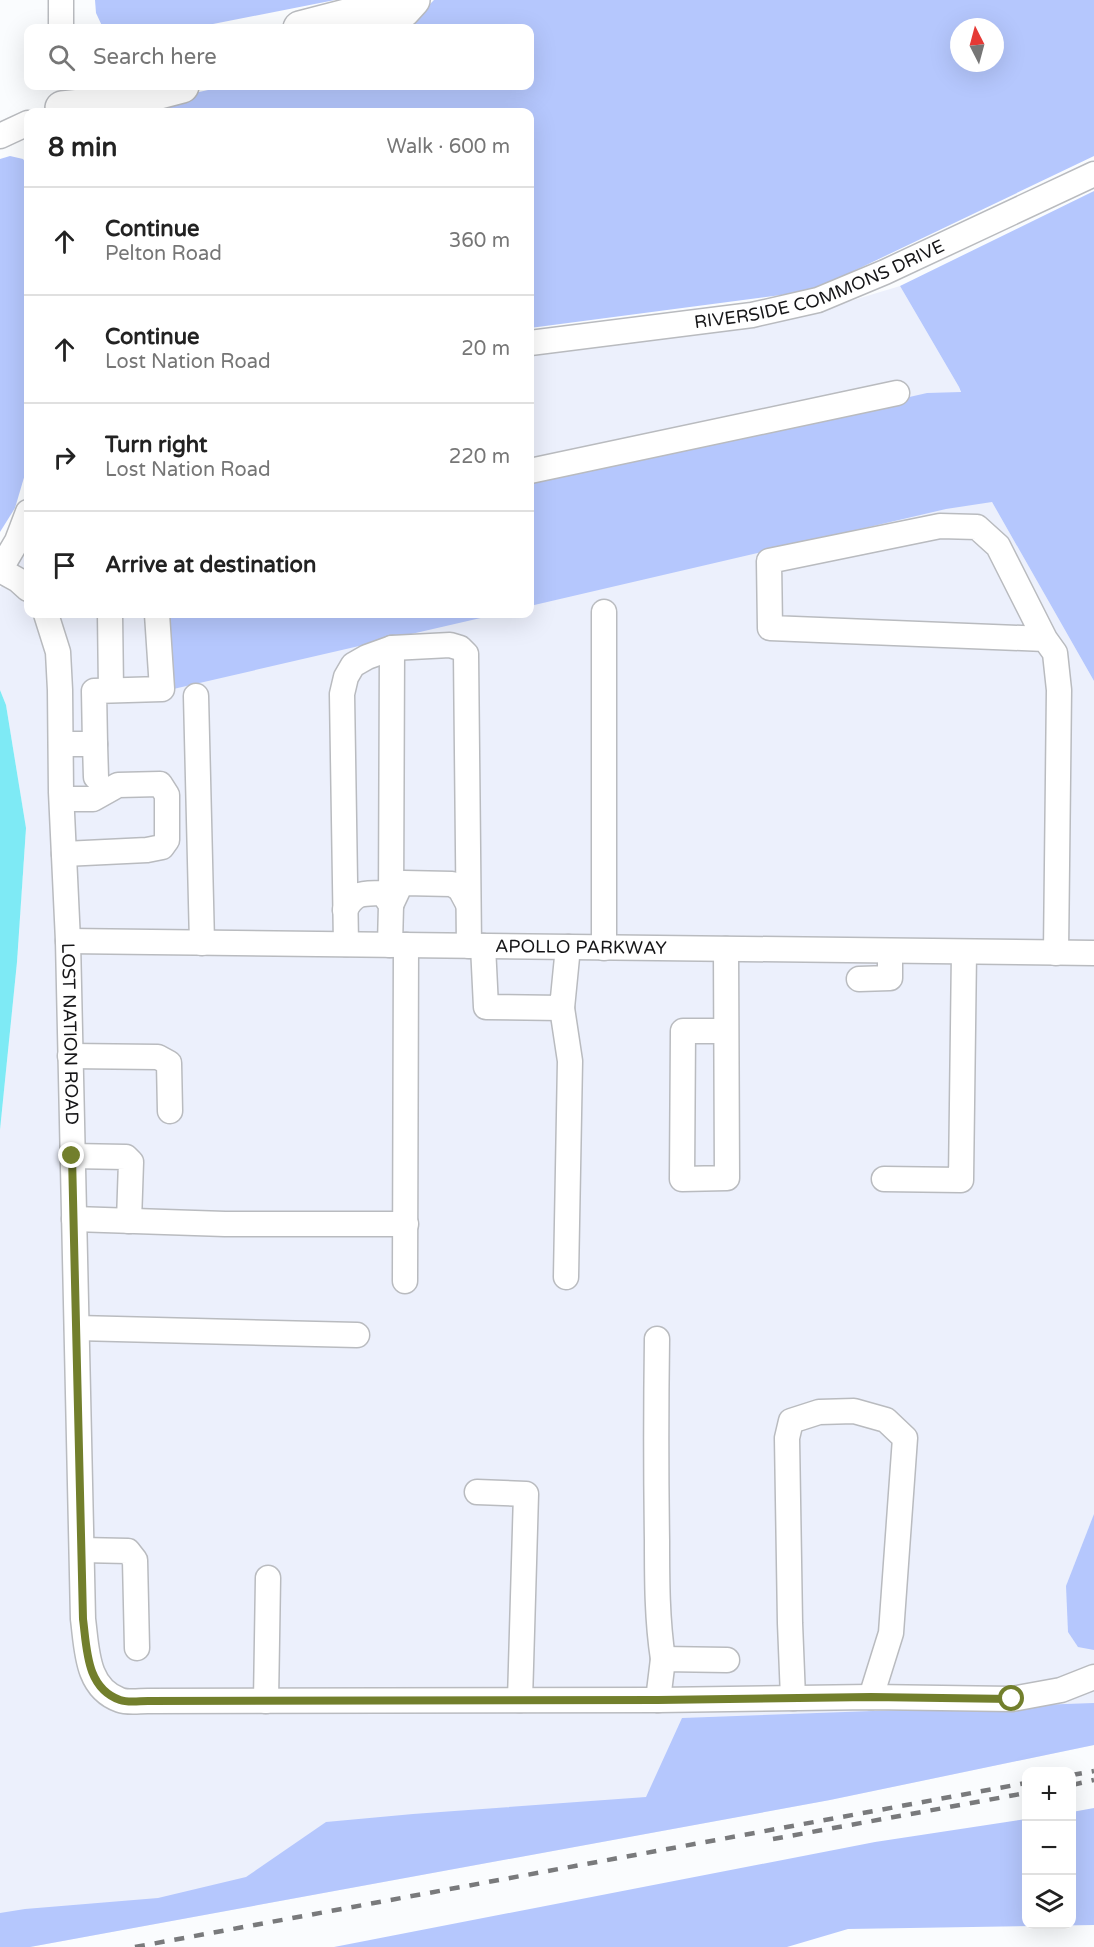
<!DOCTYPE html>
<html lang="en">
<head>
<meta charset="utf-8">
<style>
  body { margin:0; font-family:"Varela Round",sans-serif; background:#f6f6f6; color:#222 }
  .controls { position:absolute; right:18px; bottom:18px; display:grid; overflow:hidden; border-radius:12px; box-shadow:0 6px 24px #0002 }
  .controls button { width:54px; height:54px; display:grid; place-items:center; padding:0; border:0; border-bottom:2px solid #e0e0e0; background:#fff; color:#222; font:30px sans-serif }
  .compass { position:absolute; left:950px; top:18px; width:54px; height:54px; border-radius:50%; background:#fff; box-shadow:0 6px 24px #0002; rotate:354deg }
  .stop { position:absolute; width:18px; height:18px; margin:-14px; border:4px solid #727f2c; border-radius:50%; background:#fff }
  .stop.end { background:#727f2c; border-color:#fff; box-shadow:0 2px 6px #0008 }
  .list { margin:0; padding:0; list-style:none }
  h2 { display:flex; justify-content:space-between; align-items:center; height:78px; margin:0; padding:0 24px; font-size:26px }
  h2 small { font-size:20px; font-weight:400; color:#767676 }
  .list li { display:grid; grid-template-columns:39px 1fr auto; gap:18px; align-items:center; box-sizing:border-box; height:108px; padding:0 24px; border-top:2px solid #e0e0e0 }
  .list b { display:block; font-size:22px; white-space:nowrap }
  .list p { margin:0; font-size:20px; white-space:nowrap; color:#767676 }
  .list em { font-size:20px; font-style:normal; color:#767676 }
  .icon { flex:none; width:33px; height:33px; fill:none; stroke:currentColor; stroke-width:2; stroke-linecap:round; stroke-linejoin:round }
  .map { position:relative; flex:none; width:1094px; height:1947px; overflow:hidden }
  .search { position:absolute; background:#fff; box-shadow:0 6px 24px #0002; left:24px; top:24px; width:510px; height:66px; display:flex; align-items:center; gap:15px; box-sizing:border-box; padding:0 21px; border-radius:12px; color:#767676; font-size:22px }
  .panel { position:absolute; background:#fff; box-shadow:0 6px 24px #0002; left:24px; top:108px; width:510px; height:510px; border-radius:12px }
  .map>svg:first-child { display:block }
</style>
</head>
<body>
<div class="map">
<svg width="1094" height="1947" viewBox="0 0 1094 1947">
  <rect width="100%" height="100%" fill="#fafcfe"/>
  <path fill="#ecf0fc" d="M 900,286 L 959,387 L 992,502 L 1094,681 L 1094,1745 L 830,1800 L 30,1947 L 0,1947 L 0,1130 L 17,962 L 26,828 L 6,705 L 0,690 L 0,588 L 28,540 L 28,614 L 530,614 L 530,355 L 794,318 Z"/>
  <g fill="#b5c7fd" fill-rule="evenodd">
    <path d="M 95,0 L 335,0 L 213,24 L 199,28 L 103,28 L 96,13 Z"/>
    <path d="M 434,0 L 1094,0 L 1094,156 L 812,291 L 530,328 L 530,112 L 128,112 L 190,94 L 226,86 L 530,86 L 530,28 L 397,28 L 422,12 ZM 959,27 L 995,27 L 995,63 L 959,63 Z"/>
    <path d="M 10,156 L 23,159 L 28,166 L 28,464 L 15,508 L 0,532 L 0,159 Z"/>
    <path d="M 1094,191 L 1094,681 L 992,502 L 946,509 L 530,606 L 530,483 L 927,393 L 961,392 L 959,387 L 900,286 Z"/>
    <path d="M 166,614 L 498,614 L 169,690 Z"/>
    <path d="M 1094,1514 L 1094,1650 L 1078,1647 L 1068,1632 L 1066,1586 Z"/>
    <path d="M 1094,1703 L 1094,1745 L 830,1800 L 30,1947 L 0,1947 L 0,1913 L 25,1909 L 158,1898 L 246,1877 L 326,1822 L 413,1814 L 646,1797 L 682,1718 Z"/>
    <path d="M 1094,1808 L 1094,1925 L 848,1929 L 787,1947 L 334,1947 L 875,1842 L 1026,1819 L 1026,1924 L 1072,1924 L 1072,1812 Z"/>
  </g>
  <path fill="#7eeaf5" d="M 0,690 L 6,705 L 26,828 L 17,962 L 0,1130 Z"/>
  <g fill="none" stroke-linecap="round" stroke-linejoin="round">
    <g stroke="#b9bbbf" stroke-width="27">
      <g id="minor">
        <path d="M 61,0 L 61,28"/>
        <path d="M 0,136 L 28,123"/>
        <path id="s1" d="M 530,343 L 752,315 L 818,300 L 885,272 L 1094,174"/>
        <path d="M 530,471 L 897,393"/>
        <path d="M 0,570 L 17,541 L 28,512"/>
        <path d="M 0,570 L 18,580 L 28,589"/>
        <path d="M 604,612 L 604,948"/>
        <path id="s2" d="M 46,614 L 58,652 L 60,690 L 61,792 L 68,941 L 83,1619 C 87,1649 86,1688 120,1700 C 128,1703 139,1701 148,1701 L 658,1700 L 871,1697 L 1012,1699 L 1061,1690 L 1094,1677"/>
        <path d="M 110,614 L 111,690"/>
        <path d="M 1045,639 L 998,546 L 977,527 L 940,526 L 769,561 L 770,628 L 1045,639 L 1055,653 L 1059,690 L 1056,953"/>
        <path d="M 196,696 L 202,943"/>
        <path d="M 61,744 L 95,744 L 94,691 L 162,689 L 157,614"/>
        <path d="M 95,744 L 96,777"/>
        <path d="M 62,799 L 93,799 L 118,785 L 160,784 L 167,795 L 167,840 L 162,847 L 147,850 L 64,854"/>
        <path d="M 391,905 L 392,648"/>
        <path d="M 391,905 L 399,888 L 404,883 L 452,884 L 460,889 L 468,904"/>
        <path d="M 345,910 C 356,891 362,894 383,893 L 391,905 L 390,945"/>
        <path id="s3" d="M 68,941 L 1094,953"/>
        <path d="M 346,944 L 342,694 L 346,677 L 353,665 L 367,657 L 392,648 L 450,645 L 460,648 L 466,654 L 469,946"/>
        <path d="M 483,946 L 486,1007 L 562,1008 L 568,947"/>
        <path d="M 726,949 L 727,1178 L 682,1179 L 683,1031 L 726,1031"/>
        <path d="M 859,979 L 890,978 L 890,951"/>
        <path d="M 562,1008 L 570,1061 L 566,1277"/>
        <path d="M 70,1056 L 158,1057 L 169,1063 L 170,1111"/>
        <path d="M 72,1156 L 126,1157 L 131,1162 L 129,1221"/>
        <path d="M 884,1179 L 961,1180 L 964,952"/>
        <path d="M 74,1219 L 225,1224 L 406,1224"/>
        <path d="M 405,1281 L 406,945"/>
        <path d="M 77,1328 L 357,1335"/>
        <path d="M 657,1339 C 656,1406 656,1473 657,1540 C 657,1580 657,1620 663,1659"/>
        <path d="M 477,1492 L 526,1494 L 520,1700"/>
        <path d="M 82,1550 L 128,1551 L 135,1560 L 137,1648"/>
        <path d="M 793,1698 L 790,1623 L 787,1438 L 791,1421 L 819,1412 L 854,1411 L 886,1420 L 905,1438 L 891,1633 L 871,1697"/>
        <path d="M 658,1700 L 663,1659 L 727,1660"/>
        <path d="M 266,1701 L 268,1578"/>
      </g>
    </g>
    <g stroke="#b9bbbf" stroke-width="36">
      <g id="highway">
        <path d="M 300,28 L 350,15 L 375,0"/>
        <path d="M 372,28 L 403,11 L 413,0"/>
        <path d="M 62,108 L 121,102 L 182,86"/>
      </g>
    </g>
    <use href="#minor" stroke="#fff" stroke-width="24"/>
    <use href="#highway" stroke="#fff" stroke-width="33"/>
    <g stroke="#797a7c" stroke-width="4.5" stroke-dasharray="10 10" stroke-linecap="butt">
      <path d="M 1072,1775 L 1094,1771"/>
      <path d="M 1072,1785 L 1094,1780"/>
      <path d="M 773,1839 L 1026,1793"/>
      <path d="M 135,1947 L 1026,1783"/>
    </g>
  </g>
  <g fill="none" stroke-linecap="round" stroke-linejoin="round">
    <path stroke="#727f2c" stroke-width="8" d="M 72,1156 L 83,1619 C 87,1649 86,1688 120,1700 C 128,1703 139,1701 148,1701 L 658,1700 L 871,1697 L 1012,1699"/>
  </g>
  <g text-anchor="middle" dominant-baseline="central" stroke-width="6" stroke-linejoin="round" paint-order="stroke">
    <g font-size="18" fill="#161618" stroke="#fff">
      <text stroke="none"><textPath href="#s1" startOffset="297">RIVERSIDE COMMONS DRIVE</textPath></text>
      <text stroke="none"><textPath href="#s3" startOffset="513">APOLLO PARKWAY</textPath></text>
      <text stroke="none"><textPath href="#s2" startOffset="422">LOST NATION ROAD</textPath></text>
    </g>
  </g>
</svg>
<div class="controls">
<button>+</button>
<button>−</button>
<button><svg class="icon" aria-label="layers" viewBox="0 0 24 24"><path d="M12 4l9 5-9 5-9-5zM3 14l9 5 9-5"/></svg></button>
</div>
<svg class="compass" viewBox="-18 -18 36 36"><path d="M0-13l5 13h-10z" fill="#e53935"/><path d="M0 13l5-13h-10z" fill="#767676"/></svg>
<div class="stop" style="left:1012px;top:1699px"></div>
<div class="stop end" style="left:72px;top:1156px"></div>
<div class="search"><svg class="icon" aria-label="search" viewBox="0 0 24 24"><circle cx="10" cy="10" r="6"/><path d="M15 15l6 6"/></svg>Search here</div>
<section class="panel">
<h2>8 min<small>Walk · 600 m</small></h2>
<ul class="list">
<li><svg class="icon" aria-label="ahead" viewBox="0 0 24 24"><path d="M12 20V5M6 11l6-6 6 6"/></svg><div><b>Continue</b><p>Pelton Road</p></div><em>360 m</em></li>
<li><svg class="icon" aria-label="ahead" viewBox="0 0 24 24"><path d="M12 20V5M6 11l6-6 6 6"/></svg><div><b>Continue</b><p>Lost Nation Road</p></div><em>20 m</em></li>
<li><svg class="icon" aria-label="right" viewBox="0 0 24 24"><path d="M7 20v-9h11M14 6l5 5-5 5"/></svg><div><b>Turn right</b><p>Lost Nation Road</p></div><em>220 m</em></li>
<li><svg class="icon" aria-label="arrive" viewBox="0 0 24 24"><path d="M6 21V4h12l-3 4 3 4H6"/></svg><div><b>Arrive at destination</b></div></li>
</ul>
</section>
</div>
</body>
</html>
